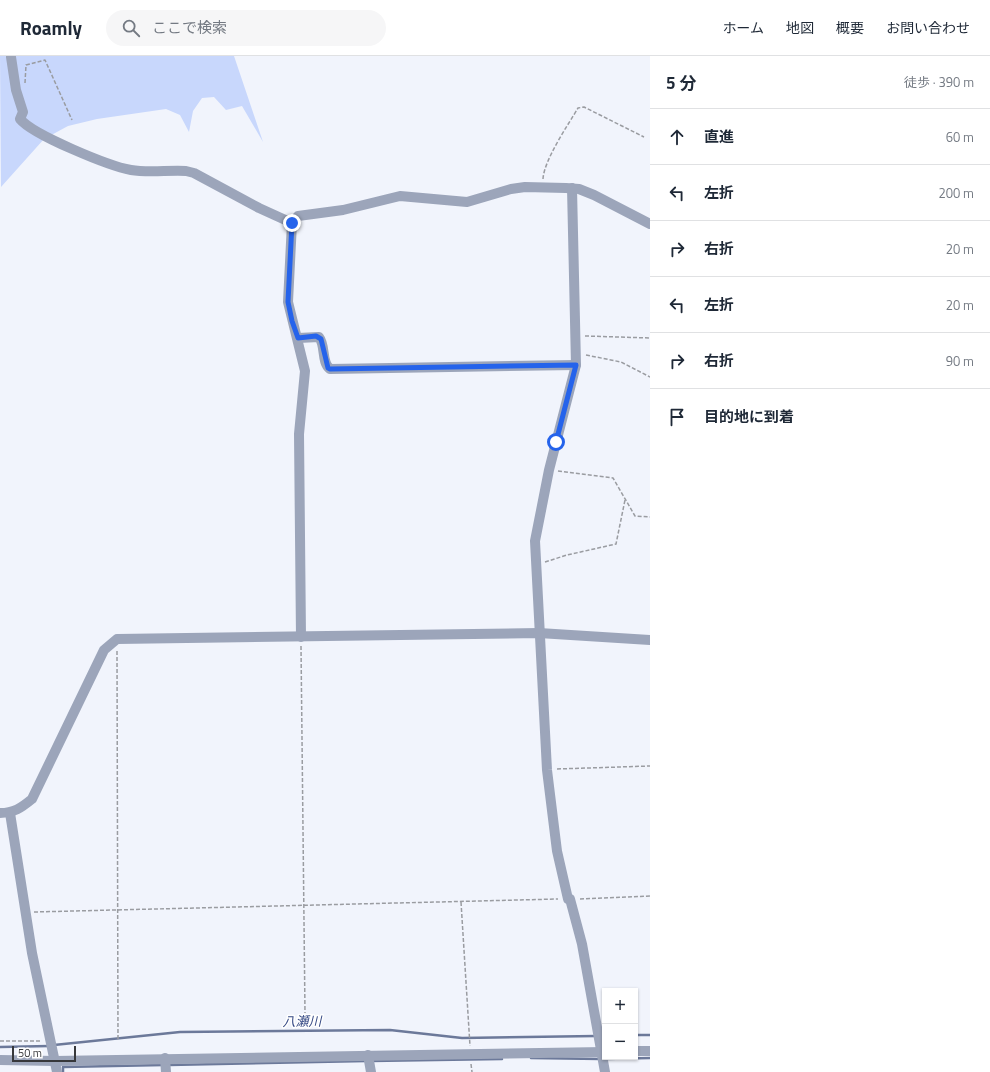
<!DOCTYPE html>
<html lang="ja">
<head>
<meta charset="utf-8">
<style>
  body { margin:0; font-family:"Titillium Web","Noto Sans JP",sans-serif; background:#f6f6f7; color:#1f2937 }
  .controls { position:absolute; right:12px; bottom:12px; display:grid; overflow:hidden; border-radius:0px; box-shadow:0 1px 3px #0004 }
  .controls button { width:36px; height:36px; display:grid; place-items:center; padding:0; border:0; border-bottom:1px solid #e0e1e3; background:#fff; color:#1f2937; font:20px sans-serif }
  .scale { position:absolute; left:12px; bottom:10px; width:64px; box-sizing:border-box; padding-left:4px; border:2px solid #37383b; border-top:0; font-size:11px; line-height:14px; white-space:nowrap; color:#37383b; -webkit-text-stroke:3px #fff; paint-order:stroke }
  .stop { position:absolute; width:12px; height:12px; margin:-9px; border:3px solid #2563eb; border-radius:50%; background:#fff }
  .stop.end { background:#2563eb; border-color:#fff; box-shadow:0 1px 4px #0008 }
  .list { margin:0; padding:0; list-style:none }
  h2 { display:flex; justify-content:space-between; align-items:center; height:52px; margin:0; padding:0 16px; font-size:17px }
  h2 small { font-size:13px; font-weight:400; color:#747a83 }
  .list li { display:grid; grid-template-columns:26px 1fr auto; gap:12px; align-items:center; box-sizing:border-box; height:56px; padding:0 16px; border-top:1px solid #e0e1e3 }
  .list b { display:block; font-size:15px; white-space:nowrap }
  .list em { font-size:13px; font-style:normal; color:#747a83 }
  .icon { flex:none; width:22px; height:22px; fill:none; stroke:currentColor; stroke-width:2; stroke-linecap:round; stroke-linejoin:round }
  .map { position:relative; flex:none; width:650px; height:1016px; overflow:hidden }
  header { display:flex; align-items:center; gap:24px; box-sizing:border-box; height:56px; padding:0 20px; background:#fff; border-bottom:1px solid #e0e1e3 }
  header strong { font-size:19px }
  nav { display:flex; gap:22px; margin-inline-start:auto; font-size:14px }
  .search { width:280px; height:36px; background:#f6f6f7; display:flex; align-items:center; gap:10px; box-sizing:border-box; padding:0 14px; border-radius:22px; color:#747a83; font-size:15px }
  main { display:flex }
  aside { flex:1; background:#fff }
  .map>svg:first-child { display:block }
</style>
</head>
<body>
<header>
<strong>Roamly</strong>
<div class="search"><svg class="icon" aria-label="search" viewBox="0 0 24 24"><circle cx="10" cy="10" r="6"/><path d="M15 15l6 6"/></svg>ここで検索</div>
<nav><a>ホーム</a><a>地図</a><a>概要</a><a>お問い合わせ</a></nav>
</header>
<main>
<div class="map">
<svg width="650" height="1016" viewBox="0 0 650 1016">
  <rect width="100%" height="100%" fill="#f1f4fc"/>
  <path fill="#c8d7fc" d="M 0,0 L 234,0 L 263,86 L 242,50 L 226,54 L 214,41 L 202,42 L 193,55 L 189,76 L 180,59 L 166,53 L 97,63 L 68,70 L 44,83 L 1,131 Z"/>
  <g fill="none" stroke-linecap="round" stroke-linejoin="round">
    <g stroke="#6c799a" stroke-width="2.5">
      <path d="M 635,979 L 650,979"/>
      <path d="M 54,989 L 180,976 L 390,974 L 462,982 L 596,980"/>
      <path d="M 0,991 L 49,990"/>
      <path d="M 531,1002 L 600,1003"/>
      <path d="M 605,1003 L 650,1002"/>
      <path d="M 371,1005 L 502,1003"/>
      <path d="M 169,1009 L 366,1005"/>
      <path d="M 63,1016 L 63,1011 L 164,1009"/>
    </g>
    <g stroke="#9a9ca1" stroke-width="1.5" stroke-dasharray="4 2" stroke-linecap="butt">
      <path d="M 25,27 L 26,9 L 45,4 L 72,64"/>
      <path d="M 543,123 C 544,104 568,69 578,52 L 584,51 L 644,81"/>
      <path d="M 585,280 L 650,282"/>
      <path d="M 586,299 L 621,306 L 650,321"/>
      <path d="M 558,415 L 613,422 L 635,460 L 650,461"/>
      <path d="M 545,506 L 567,499 L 616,488 L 625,444"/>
      <path d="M 301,590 L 305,957"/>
      <path d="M 117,595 L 118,983"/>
      <path d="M 557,713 L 650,710"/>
      <path d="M 580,843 L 650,840"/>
      <path d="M 461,846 L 470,990"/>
      <path d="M 34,856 L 558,843"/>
      <path d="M 0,985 L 42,985"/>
      <path d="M 471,1008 L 472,1016"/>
    </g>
    <g stroke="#9ca5ba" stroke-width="10">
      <path d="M 11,1 L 16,34 L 23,56 L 20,63 C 33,79 109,110 131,114 C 148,117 168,114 186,115 L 194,117 L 259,152 L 292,167"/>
      <path d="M 572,132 L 576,309 L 549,414 L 535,485 L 547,714 L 557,795 L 568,843 L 570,843 L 582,888 L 605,1016"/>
      <path d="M 298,282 L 319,281 C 326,290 321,306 330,313 L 576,309"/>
      <path d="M 301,581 L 299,378 L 305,315 L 288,246 L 292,167 L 298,160 L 343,154 L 400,140 L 467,146 L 511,133 L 525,131 L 566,132 L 579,133 L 594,139 L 650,168"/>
      <path d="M 0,757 C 14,757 21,752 32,743 L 104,594 L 117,583 L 539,577 L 650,584"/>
      <path d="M 10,757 L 32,897 L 57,1016"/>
      <path d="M 635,995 L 650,995"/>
      <path d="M 368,999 L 371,1016"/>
      <path d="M 165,1002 L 166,1016"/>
      <path d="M 0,1004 L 55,1005 L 605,996"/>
    </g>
  </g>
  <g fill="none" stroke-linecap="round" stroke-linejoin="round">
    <path stroke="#2563eb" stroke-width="5" d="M 292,167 L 288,246 L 292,265 L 298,282 L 316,280 L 321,283 L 328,312 L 330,313 L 576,309 L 556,386"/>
  </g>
  <g text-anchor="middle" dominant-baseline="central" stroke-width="3" stroke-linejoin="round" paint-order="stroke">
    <g font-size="13" font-style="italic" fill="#354984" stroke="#fff">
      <text transform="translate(302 965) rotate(-1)">八瀬川</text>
    </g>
  </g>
</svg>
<div class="controls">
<button>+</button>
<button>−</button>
</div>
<div class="scale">50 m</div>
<div class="stop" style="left:556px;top:386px"></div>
<div class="stop end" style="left:292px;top:167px"></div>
</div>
<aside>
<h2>5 分<small>徒歩 · 390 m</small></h2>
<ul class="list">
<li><svg class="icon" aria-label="ahead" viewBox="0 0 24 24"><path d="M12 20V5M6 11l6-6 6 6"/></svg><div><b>直進</b></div><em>60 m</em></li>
<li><svg class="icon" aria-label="left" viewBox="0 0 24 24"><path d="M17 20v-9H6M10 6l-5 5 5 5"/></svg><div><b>左折</b></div><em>200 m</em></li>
<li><svg class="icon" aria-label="right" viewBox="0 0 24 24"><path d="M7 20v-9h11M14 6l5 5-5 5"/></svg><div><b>右折</b></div><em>20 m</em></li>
<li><svg class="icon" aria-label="left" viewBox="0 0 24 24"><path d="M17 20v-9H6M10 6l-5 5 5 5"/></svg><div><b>左折</b></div><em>20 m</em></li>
<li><svg class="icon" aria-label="right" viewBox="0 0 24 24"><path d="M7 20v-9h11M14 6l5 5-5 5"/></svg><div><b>右折</b></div><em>90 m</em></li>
<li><svg class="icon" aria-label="arrive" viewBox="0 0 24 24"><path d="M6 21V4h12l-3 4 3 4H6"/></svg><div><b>目的地に到着</b></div></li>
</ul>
</aside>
</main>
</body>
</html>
